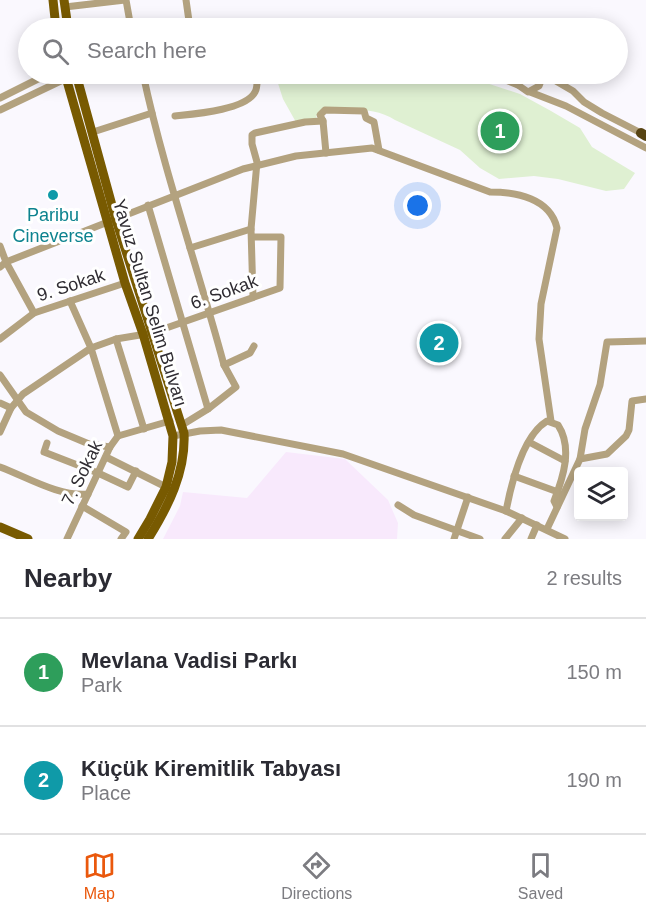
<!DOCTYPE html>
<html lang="en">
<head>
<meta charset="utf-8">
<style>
  body { margin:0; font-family:Helvetica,sans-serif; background:#f7f7f7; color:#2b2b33 }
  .controls { position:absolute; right:18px; bottom:18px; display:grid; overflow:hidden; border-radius:6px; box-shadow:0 3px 15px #0003 }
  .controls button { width:54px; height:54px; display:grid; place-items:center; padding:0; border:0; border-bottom:2px solid #e1e1e2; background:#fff; color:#2b2b33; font:30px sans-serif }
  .you { position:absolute; left:418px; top:206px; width:21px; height:21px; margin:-15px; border:4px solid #fff; border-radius:50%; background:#1a73e8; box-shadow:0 0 0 9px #1a73e833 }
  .badge { display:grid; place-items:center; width:39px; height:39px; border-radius:50%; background:#ea580c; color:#fff; font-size:20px; font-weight:700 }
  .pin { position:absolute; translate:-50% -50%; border:3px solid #fff; box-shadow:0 2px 6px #0006 }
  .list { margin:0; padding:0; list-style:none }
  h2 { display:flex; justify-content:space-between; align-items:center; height:78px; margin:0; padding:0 24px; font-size:26px }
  h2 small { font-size:20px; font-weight:400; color:#7c7c81 }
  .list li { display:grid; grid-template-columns:39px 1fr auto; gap:18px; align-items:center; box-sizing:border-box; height:108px; padding:0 24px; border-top:2px solid #e1e1e2 }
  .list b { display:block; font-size:22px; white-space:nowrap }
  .list p { margin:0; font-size:20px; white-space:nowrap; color:#7c7c81 }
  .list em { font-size:20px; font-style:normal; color:#7c7c81 }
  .icon { flex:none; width:33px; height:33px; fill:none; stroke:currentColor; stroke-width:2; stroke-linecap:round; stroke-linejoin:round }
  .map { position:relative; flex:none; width:646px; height:539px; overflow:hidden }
  .search { position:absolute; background:#fff; box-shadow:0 3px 15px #0003; left:18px; right:18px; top:18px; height:66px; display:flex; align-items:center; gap:15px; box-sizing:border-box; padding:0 21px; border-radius:33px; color:#7c7c81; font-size:22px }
  .sheet { height:294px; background:#fff }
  nav { display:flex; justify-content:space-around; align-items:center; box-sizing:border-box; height:84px; border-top:2px solid #e1e1e2; background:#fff; font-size:16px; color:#7c7c81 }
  nav a { display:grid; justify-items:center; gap:3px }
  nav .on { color:#ea580c }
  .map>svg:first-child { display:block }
</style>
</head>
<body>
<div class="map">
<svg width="646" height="539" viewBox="0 0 646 539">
  <rect width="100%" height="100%" fill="#faf8fe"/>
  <path fill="#f8e9fc" d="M 286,452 L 345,459 L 388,500 L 398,523 L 397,539 L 163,539 L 180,506 L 183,492 L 247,498 Z"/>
  <path fill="#dff0d2" d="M 275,74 L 459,74 L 520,94 L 551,111 L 580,128 L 592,147 L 635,173 L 624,189 L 606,191 L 558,179 L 534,176 L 499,179 L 480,168 L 460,150 L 395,120 C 374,106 347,110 322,110 L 316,116 L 318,121 L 297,124 L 283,99 Z"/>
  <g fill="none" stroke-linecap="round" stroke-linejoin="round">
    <g stroke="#b3a27f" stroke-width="7">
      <path d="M 126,0 L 131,28"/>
      <path d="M 186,0 L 190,28"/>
      <path d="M 65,7 L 125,0"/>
      <path d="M 143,74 C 164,172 198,268 224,365 L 236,387 L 208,409 L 182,425"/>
      <path d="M 491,74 L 518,85"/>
      <path d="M 517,74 L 518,85 L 528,92 L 539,86 L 542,78 L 541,74"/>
      <path d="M 544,74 L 573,91 L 584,102 L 602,113 L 641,133"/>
      <path d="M 530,92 L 566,106 L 646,148"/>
      <path d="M 0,98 L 48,74"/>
      <path d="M 0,110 L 67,78 L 90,74"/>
      <path d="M 175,116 C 194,114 246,110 255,92 C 258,87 257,79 257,74"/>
      <path d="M 93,132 L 152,113"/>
      <path d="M 326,153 L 323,121 L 320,115 L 325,110 L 364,111 L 366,118 L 374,122 L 379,150"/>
      <path d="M 148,205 L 208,409"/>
      <path d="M 0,246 L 6,262 L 34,313"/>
      <path d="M 190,248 L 251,229"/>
      <path d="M 0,267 L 6,262 L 243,169 L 296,156 L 372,148 L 490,192 C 516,192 550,198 557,228 L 541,304 L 539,339 L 551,421"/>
      <path d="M 253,297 L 251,229 L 257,162 L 252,144 L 252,135 L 255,133 L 305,122 L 323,121"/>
      <path d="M 70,301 L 91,348 L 118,436"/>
      <path d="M 0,339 L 34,313 L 125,283"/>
      <path d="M 116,339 L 144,429"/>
      <path d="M 224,365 L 250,353 L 254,346"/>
      <path d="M 0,375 L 26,412 L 58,431 L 89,444 L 110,447"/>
      <path d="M 0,403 L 11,408"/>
      <path d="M 0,432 L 11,408 L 23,394 L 91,348 L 116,339 L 152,333 L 280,288 L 281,237 L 252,237"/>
      <path d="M 173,436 L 200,431 L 221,430 L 343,454 L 506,511 L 565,539"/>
      <path d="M 529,442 L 565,461"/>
      <path d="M 47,443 L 44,452 L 98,473 L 128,487 L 136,471"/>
      <path d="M 106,457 L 166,487"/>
      <path d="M 580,459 L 585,429 L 600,385 L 607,342 L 646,341"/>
      <path d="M 0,467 C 27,477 59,497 88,494"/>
      <path d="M 514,476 L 558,492"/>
      <path d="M 398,505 L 414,515 L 480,539"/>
      <path d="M 82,506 L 126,532 L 121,539"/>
      <path d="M 506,511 C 511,485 522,436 547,421 L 558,425 C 573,448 563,478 554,501 L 557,507"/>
      <path d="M 547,529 L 580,459 L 607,454 L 626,436 L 629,430 L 632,401 L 646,399"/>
      <path d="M 67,539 L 110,447 L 118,436 L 170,421"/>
      <path d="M 454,539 L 468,497"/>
      <path d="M 505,539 L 522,518"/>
      <path d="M 531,539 L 537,525"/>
    </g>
    <g stroke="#785a01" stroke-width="9">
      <path d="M 53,0 L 56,28"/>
      <path d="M 64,0 L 68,28"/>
      <path d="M 65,74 L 125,283 L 143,334 L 173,436 L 172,462 L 166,487 L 150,519 L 138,539"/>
      <path d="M 76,74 L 116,220 L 184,433 C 186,472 168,507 148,539"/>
      <path d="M 0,527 L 28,539"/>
    </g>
    <path stroke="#584413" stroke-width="10" d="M 641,133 L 646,136"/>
  </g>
  <circle fill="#0f9aa8" stroke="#fff" stroke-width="2" cx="53" cy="195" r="6"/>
  <g text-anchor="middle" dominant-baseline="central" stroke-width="6" stroke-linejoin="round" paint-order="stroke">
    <g font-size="18" fill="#0d838f" stroke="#fff">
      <text x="53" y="215">Paribu<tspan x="53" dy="21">Cineverse</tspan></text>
    </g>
    <g font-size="18" fill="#2f2c32" stroke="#fff">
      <text transform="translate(71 285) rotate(-18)">9. Sokak</text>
      <text transform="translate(224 292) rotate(-20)">6. Sokak</text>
      <text transform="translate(150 303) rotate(73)">Yavuz Sultan Selim Bulvarı</text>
      <text transform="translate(82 473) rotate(-64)">7. Sokak</text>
    </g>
  </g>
</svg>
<div class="controls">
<button><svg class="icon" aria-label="layers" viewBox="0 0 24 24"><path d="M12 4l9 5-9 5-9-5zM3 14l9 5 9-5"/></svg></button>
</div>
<div class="you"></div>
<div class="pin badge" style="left:500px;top:131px;background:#2e9e5b">1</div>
<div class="pin badge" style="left:439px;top:343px;background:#0f9aa8">2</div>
<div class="search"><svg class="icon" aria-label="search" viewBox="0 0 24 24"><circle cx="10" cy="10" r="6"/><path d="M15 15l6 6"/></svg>Search here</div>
</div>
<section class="sheet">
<h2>Nearby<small>2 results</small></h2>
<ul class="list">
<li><span class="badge" style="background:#2e9e5b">1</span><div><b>Mevlana Vadisi Parkı</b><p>Park</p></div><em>150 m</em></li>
<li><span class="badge" style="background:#0f9aa8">2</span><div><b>Küçük Kiremitlik Tabyası</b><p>Place</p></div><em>190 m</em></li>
</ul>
</section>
<nav>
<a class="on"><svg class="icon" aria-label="map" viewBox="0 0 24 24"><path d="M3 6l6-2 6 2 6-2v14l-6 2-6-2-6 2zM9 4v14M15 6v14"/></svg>Map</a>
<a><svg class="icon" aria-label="directions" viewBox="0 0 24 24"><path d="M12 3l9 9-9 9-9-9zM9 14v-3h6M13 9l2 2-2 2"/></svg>Directions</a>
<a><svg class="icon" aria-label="saved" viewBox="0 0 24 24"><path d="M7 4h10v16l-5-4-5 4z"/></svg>Saved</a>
</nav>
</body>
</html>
